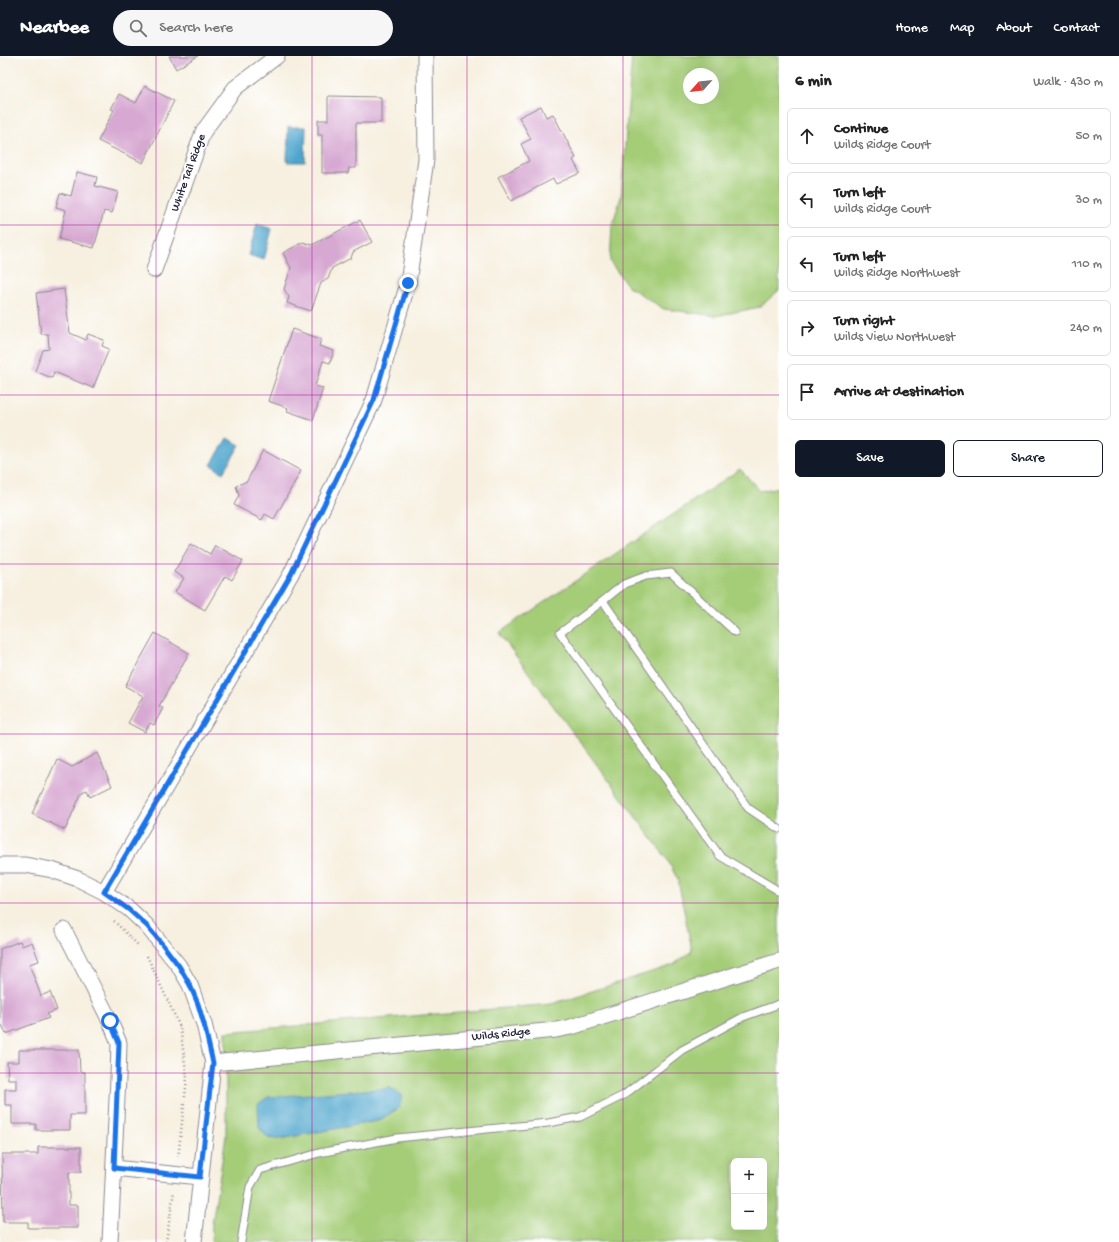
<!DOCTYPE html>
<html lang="en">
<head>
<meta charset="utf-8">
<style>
  body { margin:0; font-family:"Gochi Hand",sans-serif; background:#f6f6f6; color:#222 }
  .controls { position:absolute; right:12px; bottom:12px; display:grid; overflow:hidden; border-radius:6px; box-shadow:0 4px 16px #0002 }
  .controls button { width:36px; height:36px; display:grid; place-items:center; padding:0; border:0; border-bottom:1px solid #e0e0e0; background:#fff; color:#222; font:20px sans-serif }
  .compass { position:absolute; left:683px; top:12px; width:36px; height:36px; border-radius:50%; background:#fff; box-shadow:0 4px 16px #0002; rotate:243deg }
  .stop { position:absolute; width:12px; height:12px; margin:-9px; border:3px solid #1a73e8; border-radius:50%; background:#fff }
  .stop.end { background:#1a73e8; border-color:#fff; box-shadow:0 1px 4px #0008 }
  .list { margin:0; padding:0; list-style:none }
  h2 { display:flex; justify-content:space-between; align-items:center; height:52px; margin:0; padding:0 16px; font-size:17px }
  h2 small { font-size:13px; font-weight:400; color:#767676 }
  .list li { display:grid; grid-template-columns:26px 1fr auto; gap:12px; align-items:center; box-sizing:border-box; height:56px; margin:0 8px 8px; padding:0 8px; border:1px solid #e0e0e0; border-radius:6px }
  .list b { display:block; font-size:15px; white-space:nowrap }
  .list p { margin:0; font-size:13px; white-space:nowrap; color:#767676 }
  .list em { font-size:13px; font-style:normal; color:#767676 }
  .actions { display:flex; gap:8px; padding:12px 16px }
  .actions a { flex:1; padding:9px 0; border:1px solid #111827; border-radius:6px; text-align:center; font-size:14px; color:#111827 }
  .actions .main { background:#111827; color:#fff }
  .icon { flex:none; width:22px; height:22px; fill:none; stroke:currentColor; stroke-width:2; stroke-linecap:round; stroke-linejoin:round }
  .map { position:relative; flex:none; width:779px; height:1186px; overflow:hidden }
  header { display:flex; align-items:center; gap:24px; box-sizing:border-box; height:56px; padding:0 20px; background:#111827; color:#fff }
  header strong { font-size:19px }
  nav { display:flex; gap:22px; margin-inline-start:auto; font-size:14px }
  .search { width:280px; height:36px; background:#f6f6f6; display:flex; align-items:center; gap:10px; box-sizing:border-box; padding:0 14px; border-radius:22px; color:#767676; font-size:15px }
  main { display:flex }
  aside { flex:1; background:#fff }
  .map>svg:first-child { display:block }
</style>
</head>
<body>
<header>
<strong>Nearbee</strong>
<div class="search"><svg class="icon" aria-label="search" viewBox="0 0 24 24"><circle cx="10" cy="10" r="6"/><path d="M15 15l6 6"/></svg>Search here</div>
<nav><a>Home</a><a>Map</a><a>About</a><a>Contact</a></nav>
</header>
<main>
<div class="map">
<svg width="779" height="1186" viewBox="0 0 779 1186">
  <rect width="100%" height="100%" fill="#fff"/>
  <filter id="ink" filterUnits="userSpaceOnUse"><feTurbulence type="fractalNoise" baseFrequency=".025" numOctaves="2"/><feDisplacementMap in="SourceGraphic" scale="8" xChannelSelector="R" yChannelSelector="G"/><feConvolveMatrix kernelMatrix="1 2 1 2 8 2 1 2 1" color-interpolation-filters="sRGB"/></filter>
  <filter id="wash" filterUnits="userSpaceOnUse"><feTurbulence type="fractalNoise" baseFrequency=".012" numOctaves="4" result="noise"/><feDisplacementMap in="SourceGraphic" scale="16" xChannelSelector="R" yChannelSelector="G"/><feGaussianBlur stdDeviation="0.9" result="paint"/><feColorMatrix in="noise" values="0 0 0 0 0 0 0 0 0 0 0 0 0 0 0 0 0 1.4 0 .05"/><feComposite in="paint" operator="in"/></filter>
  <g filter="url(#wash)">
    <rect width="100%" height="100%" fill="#f7f0e0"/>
    <g fill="#a5cd78" stroke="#64785a" fill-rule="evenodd">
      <path d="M 632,0 L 779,0 L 779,234 L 760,251 L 716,260 L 664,253 L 628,230 L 610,206 L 612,170 L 621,141 ZM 689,18 L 713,18 L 713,42 L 689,42 Z"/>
      <path d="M 740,413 L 760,435 L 779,431 L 779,1186 L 211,1186 L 212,1168 L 226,1080 L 226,976 L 552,948 L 673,909 L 692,895 L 678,824 L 667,803 L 499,577 ZM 734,1105 L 764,1105 L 764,1171 L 734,1171 Z"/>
    </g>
    <g fill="#50a6cd" stroke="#396484">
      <path d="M 288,71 L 306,71 L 305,106 L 287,106 Z"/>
      <path d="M 257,168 L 272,173 L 264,204 L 248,199 Z"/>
      <path d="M 227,382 L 240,389 L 223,417 L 211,409 Z"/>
      <path d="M 391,1032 L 402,1040 L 399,1052 L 378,1065 L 280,1083 L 268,1082 L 259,1072 L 258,1048 L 268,1041 Z"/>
    </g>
    <g id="blocks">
      <g fill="#d7a8d2">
        <path d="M 169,0 L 198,0 L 176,13 Z"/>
        <path d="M 145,30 L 174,45 L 143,107 L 98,85 L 114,54 L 111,53 L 119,38 L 136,47 Z"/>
        <path d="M 328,40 L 381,41 L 381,67 L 356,67 L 356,112 L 349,112 L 348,117 L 322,117 L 322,79 L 318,79 L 318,64 L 328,64 Z"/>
        <path d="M 541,50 L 546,61 L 553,58 L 576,102 L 573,104 L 580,117 L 556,128 L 553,123 L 511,145 L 498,121 L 529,105 L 521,88 L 531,83 L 519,61 Z"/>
        <path d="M 77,116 L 97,121 L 95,130 L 118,136 L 112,157 L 104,155 L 94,192 L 59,183 L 66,154 L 56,151 L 60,137 L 71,140 Z"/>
        <path d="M 360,164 L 372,186 L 353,196 L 351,202 L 332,212 L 328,223 L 321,227 L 311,255 L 287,247 L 289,241 L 284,233 L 291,212 L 283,197 L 303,186 L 312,189 Z"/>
        <path d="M 64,233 L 70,277 L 86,284 L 88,278 L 104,284 L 102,290 L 109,293 L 93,332 L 54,316 L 52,322 L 35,315 L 43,294 L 49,293 L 48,278 L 41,278 L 36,237 Z"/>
        <path d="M 292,273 L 321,283 L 319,290 L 334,295 L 330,307 L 323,305 L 315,330 L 323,332 L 313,364 L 287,355 L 288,352 L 268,345 Z"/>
        <path d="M 263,394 L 301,415 L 274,463 L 265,458 L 262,464 L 234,449 L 239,439 L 236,430 L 247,425 Z"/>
        <path d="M 191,487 L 210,498 L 215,489 L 243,505 L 232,524 L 225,520 L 205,554 L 175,536 L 184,522 L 174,516 Z"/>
        <path d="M 155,577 L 189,597 L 159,650 L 163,652 L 154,669 L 150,667 L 145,676 L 128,667 L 143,640 L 125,630 Z"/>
        <path d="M 97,697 L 112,730 L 90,741 L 87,734 L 82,736 L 65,774 L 32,758 L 57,703 L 72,711 Z"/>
        <path d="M 20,885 L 22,890 L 32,886 L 39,905 L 29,908 L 41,940 L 50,936 L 57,954 L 47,958 L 49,962 L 6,978 L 2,969 L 0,970 L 0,893 Z"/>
        <path d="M 19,994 L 79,994 L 80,1016 L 85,1016 L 85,1059 L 70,1059 L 70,1074 L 36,1074 L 36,1068 L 12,1068 L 12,1049 L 5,1049 L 5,1033 L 16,1033 L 16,1023 L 8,1023 L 7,1006 L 19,1006 Z"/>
        <path d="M 38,1091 L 81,1091 L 81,1116 L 69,1116 L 69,1149 L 78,1149 L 78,1172 L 28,1172 L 28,1166 L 3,1166 L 2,1098 L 38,1098 Z"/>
      </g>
    </g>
  </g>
  <g filter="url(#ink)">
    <use href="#blocks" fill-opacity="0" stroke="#8c898e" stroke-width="1"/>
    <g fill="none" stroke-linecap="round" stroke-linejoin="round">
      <g stroke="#8c898e" stroke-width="9">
        <g id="lane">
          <path d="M 603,545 L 624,528 L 646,520 L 671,517 L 735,576"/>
          <path d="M 779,773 L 748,752 L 603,545 L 560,577 L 720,800 L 779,835"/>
          <path d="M 241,1186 L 250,1131 L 260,1114 L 319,1097 L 397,1082 L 548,1067 L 580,1061 L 624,1039 L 682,994 L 743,961 L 779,948"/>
        </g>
      </g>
      <g stroke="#8c898e" stroke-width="17">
        <g id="street">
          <path d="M 154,214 L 203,76 L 235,32 L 277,0"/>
          <path d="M 0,809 L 25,809 L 52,814 L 78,823 L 104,836 L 129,853 L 147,870 L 179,910 L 190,929 L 204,968 L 213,1007 L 194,1186"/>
          <path d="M 104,836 L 291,518 L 374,344 L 408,227 L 426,104 L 425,0"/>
          <path d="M 64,874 L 110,965 L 119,987 L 118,1022 L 110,1186"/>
          <path d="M 213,1007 L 556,974 L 571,971 L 779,905"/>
          <path d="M 114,1112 L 200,1121"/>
        </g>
      </g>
      <g stroke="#8c898e" stroke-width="2.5" stroke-dasharray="1 3" stroke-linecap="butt">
        <path d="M 114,865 L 139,890"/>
        <path d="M 147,900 L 180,971 L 187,1022 L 178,1102"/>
        <path d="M 166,1186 L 174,1135"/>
      </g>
      <use href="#lane" stroke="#fff" stroke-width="7"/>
      <use href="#street" stroke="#fff" stroke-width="15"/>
    </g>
  </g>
  <g fill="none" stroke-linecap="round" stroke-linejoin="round" filter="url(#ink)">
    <path stroke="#1a73e8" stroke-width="5" d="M 110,965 L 119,987 L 114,1112 L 200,1121 L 213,1007 L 204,968 L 198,948 L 190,929 L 179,910 L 163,889 L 147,870 L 128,853 L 104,836 L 291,518 L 374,344 L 408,227"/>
  </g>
  <path fill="none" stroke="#b5179e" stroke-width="1" stroke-opacity="0.55" d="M 156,0 L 156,1186M 312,0 L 312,1186M 467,0 L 467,1186M 623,0 L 623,1186M 0,169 L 779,169M 0,339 L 779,339M 0,508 L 779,508M 0,678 L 779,678M 0,847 L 779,847M 0,1017 L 779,1017"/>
  <g text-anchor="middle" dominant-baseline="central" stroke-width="4" stroke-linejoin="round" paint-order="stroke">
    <g font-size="12" fill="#22223b" stroke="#fff">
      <text transform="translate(189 117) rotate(-70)">White Tail Ridge</text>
      <text transform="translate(501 979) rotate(-6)">Wilds Ridge</text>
    </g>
  </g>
</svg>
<div class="controls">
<button>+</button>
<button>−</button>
</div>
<svg class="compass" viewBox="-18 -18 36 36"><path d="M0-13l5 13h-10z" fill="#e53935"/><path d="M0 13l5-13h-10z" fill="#767676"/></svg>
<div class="stop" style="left:110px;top:965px"></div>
<div class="stop end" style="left:408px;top:227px"></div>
</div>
<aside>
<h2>6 min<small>Walk · 430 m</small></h2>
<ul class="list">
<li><svg class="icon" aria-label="ahead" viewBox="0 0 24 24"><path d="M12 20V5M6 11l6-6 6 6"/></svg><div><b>Continue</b><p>Wilds Ridge Court</p></div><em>50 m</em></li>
<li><svg class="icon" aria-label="left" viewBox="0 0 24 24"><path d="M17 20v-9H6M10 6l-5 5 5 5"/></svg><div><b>Turn left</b><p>Wilds Ridge Court</p></div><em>30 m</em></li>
<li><svg class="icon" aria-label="left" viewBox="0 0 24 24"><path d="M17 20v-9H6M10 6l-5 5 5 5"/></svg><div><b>Turn left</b><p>Wilds Ridge Northwest</p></div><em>110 m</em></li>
<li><svg class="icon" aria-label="right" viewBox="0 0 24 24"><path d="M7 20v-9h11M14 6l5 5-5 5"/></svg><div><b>Turn right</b><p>Wilds View Northwest</p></div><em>240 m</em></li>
<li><svg class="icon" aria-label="arrive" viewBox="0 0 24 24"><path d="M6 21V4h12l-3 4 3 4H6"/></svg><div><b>Arrive at destination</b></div></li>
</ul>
<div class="actions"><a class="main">Save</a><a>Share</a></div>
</aside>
</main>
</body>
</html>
